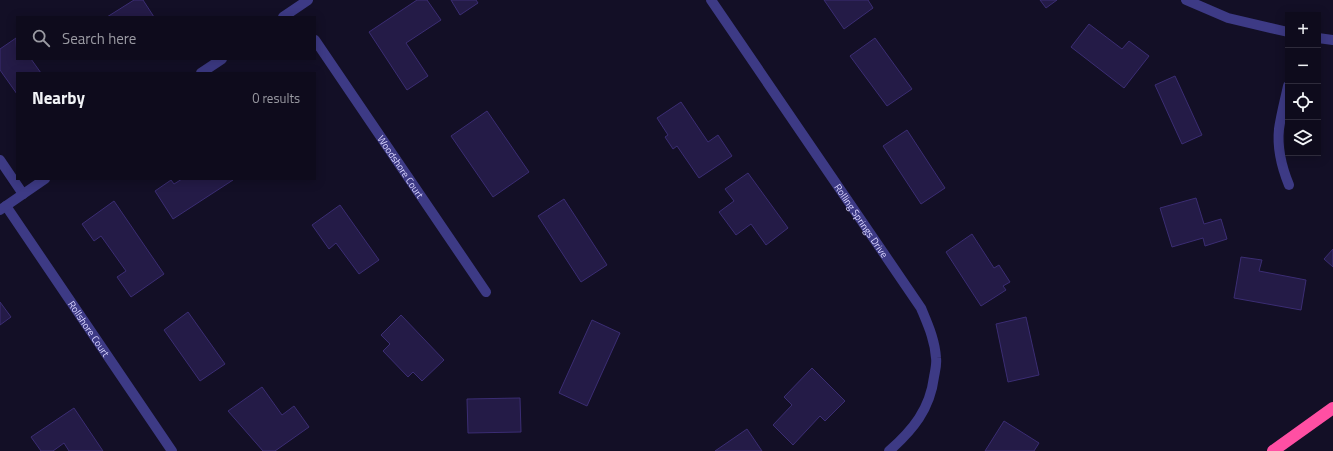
<!DOCTYPE html>
<html lang="en">
<head>
<meta charset="utf-8">
<style>
  body { margin:0; font-family:"Titillium Web",sans-serif; background:#171425; color:#f1f3f6 }
  .controls { position:absolute; right:12px; top:12px; display:grid; overflow:hidden; border-radius:0px; box-shadow:0 2px 10px #0003 }
  .controls button { width:36px; height:36px; display:grid; place-items:center; padding:0; border:0; border-bottom:1px solid #2e2b3b; background:#0e0b1c; color:#f1f3f6; font:20px sans-serif }
  .list { margin:0; padding:0; list-style:none }
  h2 { display:flex; justify-content:space-between; align-items:center; height:52px; margin:0; padding:0 16px; font-size:17px }
  h2 small { font-size:13px; font-weight:400; color:#9b9ba3 }
  .icon { flex:none; width:22px; height:22px; fill:none; stroke:currentColor; stroke-width:2; stroke-linecap:round; stroke-linejoin:round }
  .map { position:relative; flex:none; width:1333px; height:451px; overflow:hidden }
  .search { position:absolute; background:#0e0b1c; box-shadow:0 2px 10px #0003; left:16px; top:16px; width:300px; height:44px; display:flex; align-items:center; gap:10px; box-sizing:border-box; padding:0 14px; border-radius:0px; color:#9b9ba3; font-size:15px }
  .panel { position:absolute; background:#0e0b1c; box-shadow:0 2px 10px #0003; left:16px; top:72px; width:300px; height:108px; border-radius:0px }
  .map>svg:first-child { display:block }
</style>
</head>
<body>
<div class="map">
<svg width="1333" height="451" viewBox="0 0 1333 451">
  <rect width="100%" height="100%" fill="#130f26"/>
  <g fill="#241b47" stroke="#3b2d73">
    <path d="M 134,0 L 143,0 L 154,17 L 107,17 Z"/>
    <path d="M 417,0 L 427,0 L 441,20 L 406,43 L 428,76 L 407,90 L 369,32 Z"/>
    <path d="M 451,0 L 476,0 L 478,3 L 460,15 Z"/>
    <path d="M 824,0 L 868,0 L 873,8 L 844,29 Z"/>
    <path d="M 1040,0 L 1057,0 L 1046,8 Z"/>
    <path d="M 1089,24 L 1122,49 L 1129,41 L 1149,56 L 1124,88 L 1071,47 Z"/>
    <path d="M 16,38 L 17,59 L 31,59 L 41,73 L 17,73 L 17,94 L 0,70 L 0,49 Z"/>
    <path d="M 875,38 L 912,89 L 887,106 L 850,56 Z"/>
    <path d="M 1175,76 L 1202,135 L 1182,144 L 1155,85 Z"/>
    <path d="M 681,102 L 708,142 L 718,135 L 732,156 L 699,178 L 677,146 L 673,149 L 665,137 L 668,135 L 657,118 Z"/>
    <path d="M 487,111 L 529,172 L 493,197 L 451,136 Z"/>
    <path d="M 907,130 L 945,188 L 921,204 L 883,146 Z"/>
    <path d="M 748,173 L 788,228 L 766,245 L 751,224 L 736,235 L 719,212 L 734,201 L 725,189 Z"/>
    <path d="M 182,179 L 232,179 L 233,180 L 173,219 L 155,191 L 171,180 L 174,184 Z"/>
    <path d="M 1196,198 L 1204,224 L 1221,219 L 1227,239 L 1205,246 L 1203,238 L 1172,247 L 1160,208 Z"/>
    <path d="M 564,199 L 607,265 L 581,282 L 538,216 Z"/>
    <path d="M 114,201 L 164,274 L 131,297 L 117,277 L 126,271 L 101,236 L 94,241 L 82,224 Z"/>
    <path d="M 340,205 L 379,260 L 359,274 L 336,243 L 329,249 L 312,225 Z"/>
    <path d="M 972,234 L 994,268 L 999,265 L 1010,282 L 1003,286 L 1006,290 L 981,306 L 946,252 Z"/>
    <path d="M 1333,249 L 1333,267 L 1324,259 Z"/>
    <path d="M 1241,257 L 1262,260 L 1259,271 L 1306,280 L 1301,310 L 1234,298 Z"/>
    <path d="M 0,302 L 11,317 L 0,325 Z"/>
    <path d="M 188,312 L 225,364 L 200,381 L 164,330 Z"/>
    <path d="M 401,315 L 444,360 L 422,381 L 413,372 L 408,377 L 383,351 L 390,344 L 381,335 Z"/>
    <path d="M 1026,317 L 1039,375 L 1008,382 L 996,324 Z"/>
    <path d="M 592,320 L 620,333 L 587,406 L 559,393 Z"/>
    <path d="M 812,368 L 845,401 L 825,421 L 820,416 L 793,445 L 773,425 L 792,405 L 784,397 Z"/>
    <path d="M 262,387 L 282,415 L 294,406 L 309,427 L 275,451 L 263,451 L 228,411 Z"/>
    <path d="M 520,398 L 521,432 L 468,433 L 467,399 Z"/>
    <path d="M 74,408 L 103,451 L 69,451 L 64,443 L 53,451 L 41,451 L 31,437 Z"/>
    <path d="M 1004,421 L 1039,443 L 1034,451 L 985,451 Z"/>
    <path d="M 747,429 L 762,451 L 715,451 Z"/>
  </g>
  <g fill="none" stroke-linecap="round" stroke-linejoin="round">
    <g stroke="#3d3a85" stroke-width="10">
      <path id="s1" d="M 711,0 L 921,308 C 928,325 935,340 936,358 C 937,364 935,371 934,377 C 930,409 913,430 889,451"/>
      <path d="M 1186,0 L 1228,18 L 1288,32"/>
      <path d="M 283,17 L 308,0"/>
      <path d="M 1318,38 L 1333,40"/>
      <path id="s2" d="M 315,40 L 486,292"/>
      <path d="M 201,73 L 222,59"/>
      <path d="M 1288,86 C 1285,100 1281,115 1279,129 C 1277,148 1282,168 1289,185"/>
      <path d="M 0,160 L 23,194"/>
      <path id="s3" d="M 6,206 L 172,451"/>
      <path d="M 0,210 L 45,179"/>
    </g>
    <path stroke="#ff4fa3" stroke-width="12" d="M 1273,451 L 1333,408"/>
  </g>
  <g text-anchor="middle" dominant-baseline="central" stroke-width="3" stroke-linejoin="round" paint-order="stroke">
    <g font-size="10" fill="#d9d4ff" stroke="#130f26">
      <text stroke="none"><textPath href="#s2" startOffset="153">Woodshore Court</textPath></text>
      <text stroke="none"><textPath href="#s1" startOffset="267">Rolling Springs Drive</textPath></text>
      <text stroke="none"><textPath href="#s3" startOffset="148">Rollshore Court</textPath></text>
    </g>
  </g>
</svg>
<div class="controls">
<button>+</button>
<button>−</button>
<button><svg class="icon" aria-label="locate" viewBox="0 0 24 24"><circle cx="12" cy="12" r="6"/><path d="M12 2v4M12 18v4M2 12h4M18 12h4"/></svg></button>
<button><svg class="icon" aria-label="layers" viewBox="0 0 24 24"><path d="M12 4l9 5-9 5-9-5zM3 14l9 5 9-5"/></svg></button>
</div>
<div class="search"><svg class="icon" aria-label="search" viewBox="0 0 24 24"><circle cx="10" cy="10" r="6"/><path d="M15 15l6 6"/></svg>Search here</div>
<section class="panel">
<h2>Nearby<small>0 results</small></h2>
<ul class="list">
</ul>
</section>
</div>
</body>
</html>
